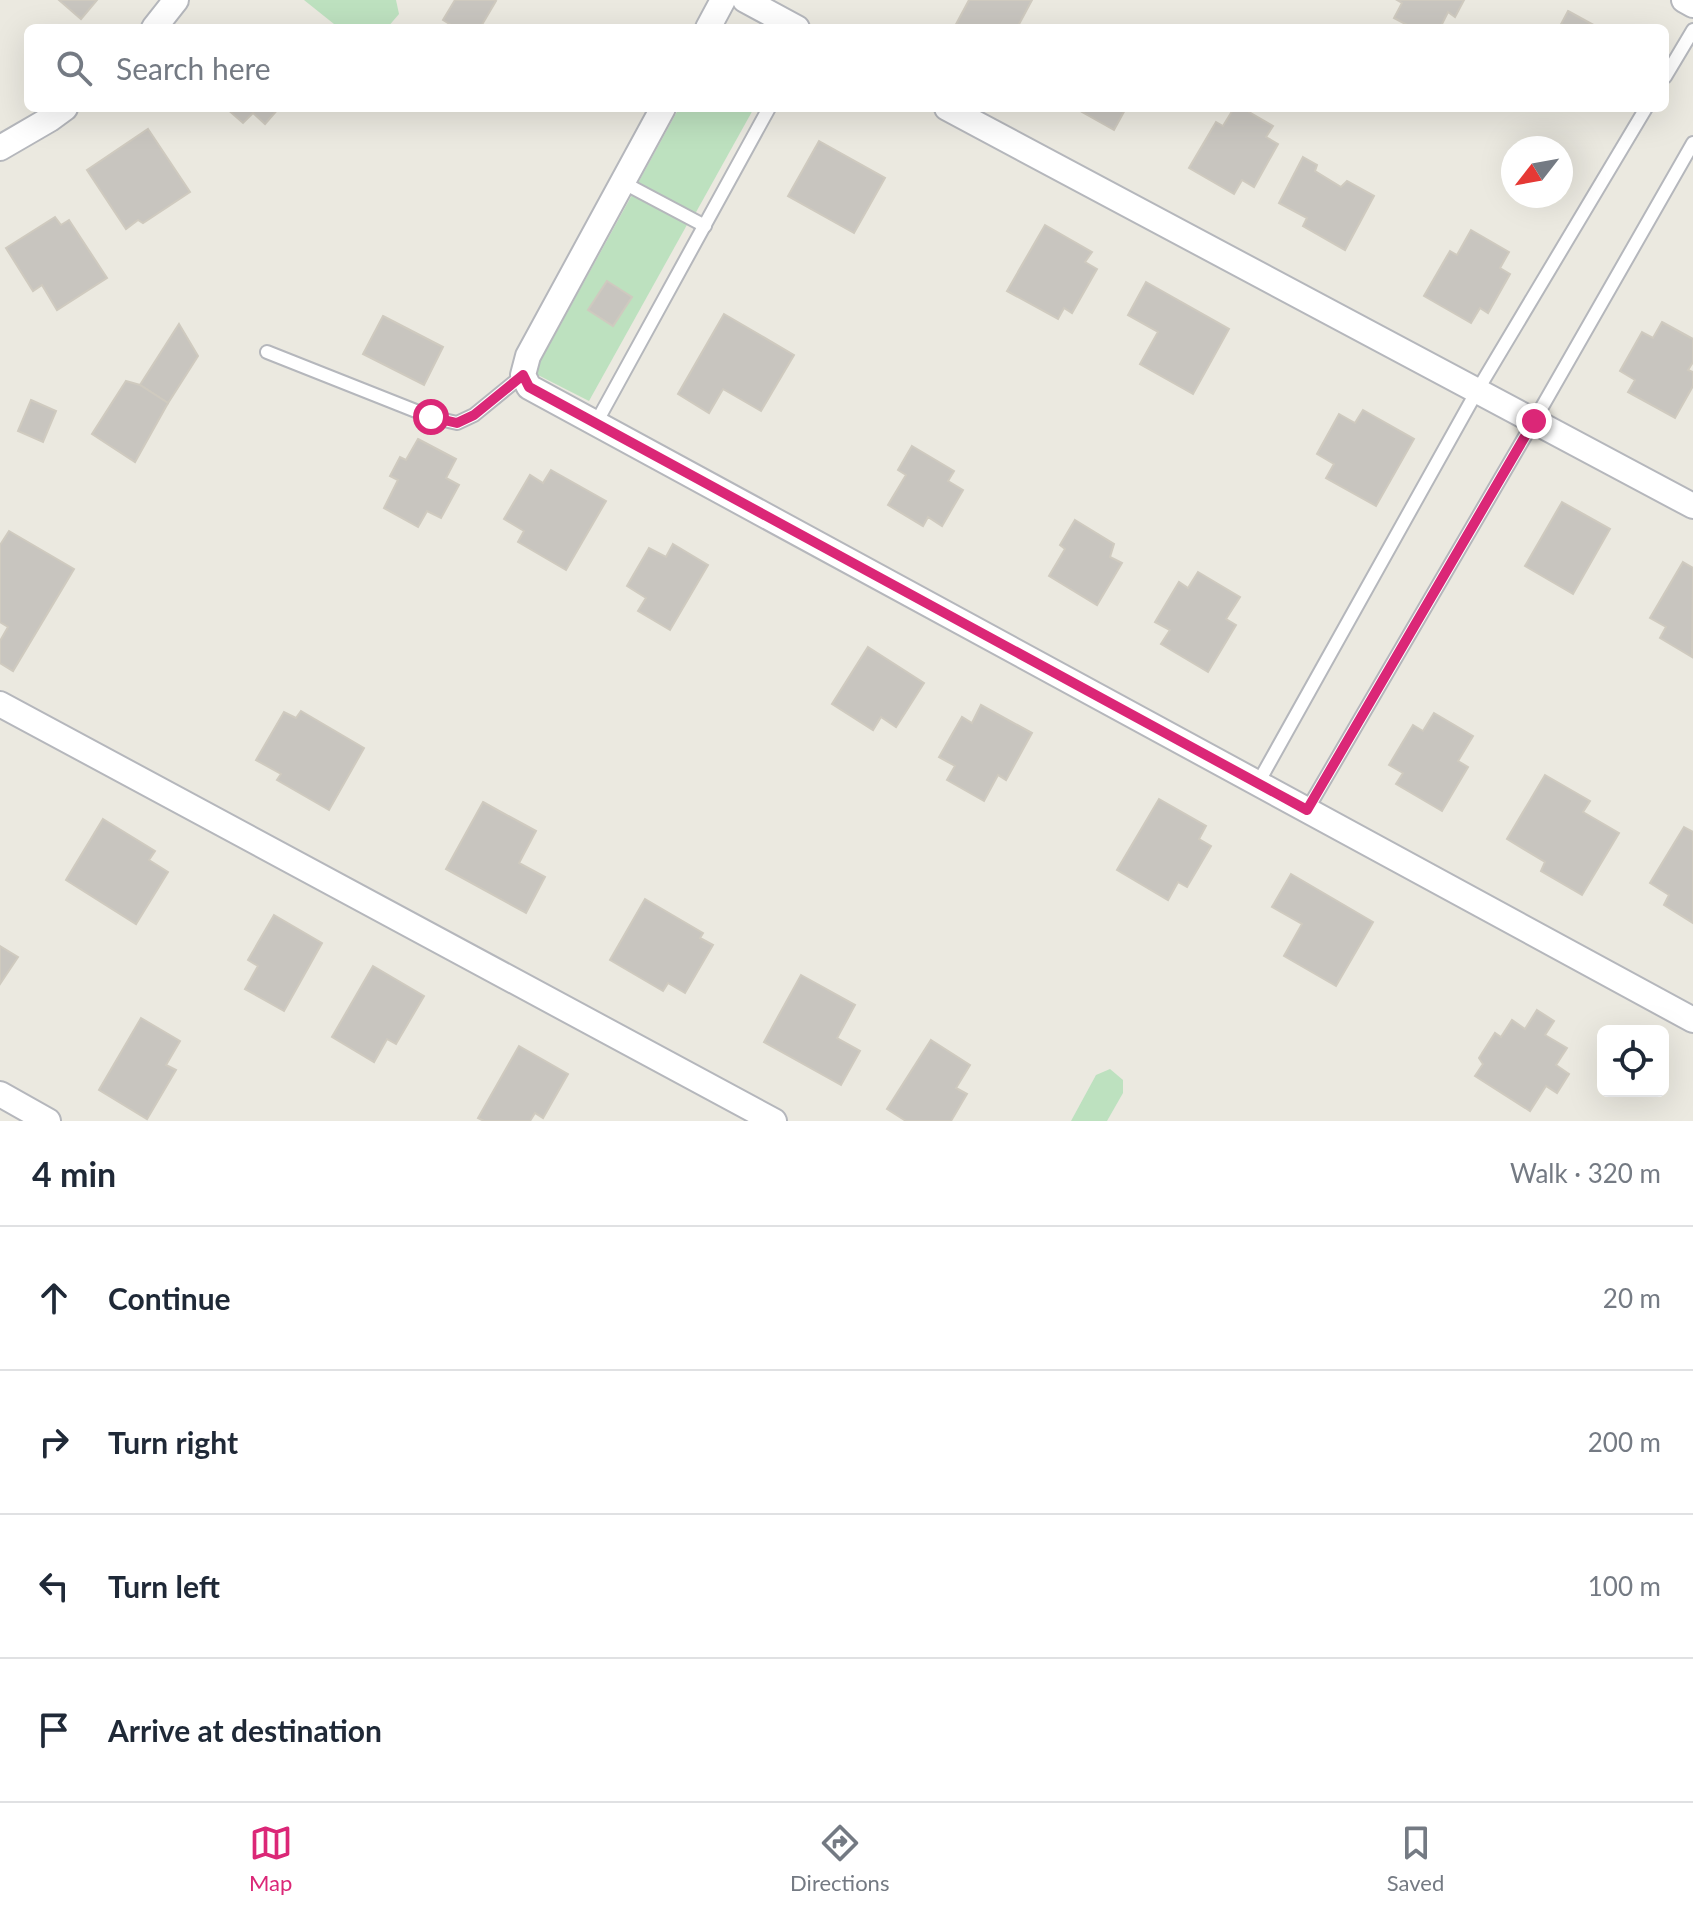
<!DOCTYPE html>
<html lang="en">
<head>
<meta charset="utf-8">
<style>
  body { margin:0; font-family:Lato,sans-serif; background:#f2f2f3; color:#1f2937 }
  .controls { position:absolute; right:24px; bottom:24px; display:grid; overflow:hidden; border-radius:12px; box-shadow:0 8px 32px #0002 }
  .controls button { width:72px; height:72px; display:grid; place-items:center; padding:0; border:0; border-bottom:2px solid #e0e1e3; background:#fff; color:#1f2937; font:40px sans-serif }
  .compass { position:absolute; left:1501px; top:136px; width:72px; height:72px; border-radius:50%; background:#fff; box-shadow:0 8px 32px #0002; rotate:239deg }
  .stop { position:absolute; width:24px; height:24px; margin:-18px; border:6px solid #db2777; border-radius:50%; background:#fff }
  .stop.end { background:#db2777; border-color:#fff; box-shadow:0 2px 8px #0008 }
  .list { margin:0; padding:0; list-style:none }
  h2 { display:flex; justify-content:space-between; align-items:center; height:104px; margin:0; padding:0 32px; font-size:34px }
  h2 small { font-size:26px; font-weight:400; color:#747a83 }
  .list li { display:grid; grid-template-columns:52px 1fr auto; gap:24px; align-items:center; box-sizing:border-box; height:144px; padding:0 32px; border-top:2px solid #e0e1e3 }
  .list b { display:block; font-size:30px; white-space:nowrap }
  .list em { font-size:26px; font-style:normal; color:#747a83 }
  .icon { flex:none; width:44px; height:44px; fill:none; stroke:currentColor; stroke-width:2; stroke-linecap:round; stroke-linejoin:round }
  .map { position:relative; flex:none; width:1693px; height:1121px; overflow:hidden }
  .search { position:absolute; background:#fff; box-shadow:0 8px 32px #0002; left:24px; right:24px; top:24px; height:88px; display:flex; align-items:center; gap:20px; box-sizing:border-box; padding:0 28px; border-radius:12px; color:#747a83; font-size:30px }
  .sheet { height:680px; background:#fff }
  nav { display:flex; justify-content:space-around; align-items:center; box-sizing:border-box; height:112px; border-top:2px solid #e0e1e3; background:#fff; font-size:22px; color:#747a83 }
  nav a { display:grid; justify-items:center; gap:4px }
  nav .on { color:#db2777 }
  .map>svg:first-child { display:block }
</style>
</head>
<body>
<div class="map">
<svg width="1693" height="1121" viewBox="0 0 1693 1121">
  <rect width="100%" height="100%" fill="#ebe9e0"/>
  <g fill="#bde1bf">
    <path d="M 304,0 L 396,0 L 399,14 L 387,28 L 339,28 Z"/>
    <path d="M 679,108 L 754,108 L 695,214 L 638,183 Z"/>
    <path d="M 633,193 L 688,223 L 589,401 L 534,373 Z"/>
    <path d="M 1110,1069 L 1123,1080 L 1123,1093 L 1107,1121 L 1071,1121 L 1096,1075 Z"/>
  </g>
  <g fill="#c8c5bf" stroke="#cfcabf" stroke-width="2">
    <path d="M 59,0 L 97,0 L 81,19 Z"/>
    <path d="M 455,0 L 494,0 L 496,1 L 480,28 L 456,28 L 443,20 Z"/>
    <path d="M 969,0 L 1032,0 L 1017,28 L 954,28 Z"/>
    <path d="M 1397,0 L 1464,0 L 1455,17 L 1448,12 L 1440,28 L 1413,28 L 1394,18 L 1402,3 Z"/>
    <path d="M 1568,11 L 1599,28 L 1559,28 Z"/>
    <path d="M 226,108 L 279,108 L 265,124 L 253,113 L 243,123 Z"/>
    <path d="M 1075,108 L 1126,108 L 1114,130 Z"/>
    <path d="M 1234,108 L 1242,108 L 1273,126 L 1266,137 L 1278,144 L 1254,187 L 1242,180 L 1234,194 L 1189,168 L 1216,122 L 1223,126 Z"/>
    <path d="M 148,129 L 190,192 L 143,223 L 138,220 L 126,229 L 87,170 Z"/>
    <path d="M 819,141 L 885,178 L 854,233 L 788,196 Z"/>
    <path d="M 1303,157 L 1317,165 L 1315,171 L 1341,187 L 1347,181 L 1374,196 L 1345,250 L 1303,226 L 1307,218 L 1279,203 Z"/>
    <path d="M 55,217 L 61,225 L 69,220 L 107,278 L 57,310 L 42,285 L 33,291 L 6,248 Z"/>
    <path d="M 1045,225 L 1092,252 L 1085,262 L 1097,269 L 1072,313 L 1064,308 L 1058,319 L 1007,291 Z"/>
    <path d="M 1471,230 L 1509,252 L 1500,268 L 1510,274 L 1488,313 L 1480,308 L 1471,323 L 1424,296 L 1450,251 L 1457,255 Z"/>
    <path d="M 607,281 L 632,297 L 613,326 L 588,310 Z"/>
    <path d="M 1146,282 L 1229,329 L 1193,394 L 1140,364 L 1158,332 L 1128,315 Z"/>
    <path d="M 724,314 L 794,355 L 761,411 L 723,389 L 709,413 L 678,394 Z"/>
    <path d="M 383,316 L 443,347 L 424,385 L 363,354 Z"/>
    <path d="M 1662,322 L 1693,339 L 1693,362 L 1688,370 L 1693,372 L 1693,386 L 1675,418 L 1628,392 L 1635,380 L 1620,371 L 1642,332 L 1653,338 Z"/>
    <path d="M 179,324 L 198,356 L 168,403 L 140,385 Z"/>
    <path d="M 126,381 L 140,385 L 168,403 L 135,462 L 92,434 Z"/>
    <path d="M 31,400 L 56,411 L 43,442 L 18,431 Z"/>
    <path d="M 1363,410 L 1414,439 L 1376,506 L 1326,478 L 1334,464 L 1317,454 L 1339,414 L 1355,423 Z"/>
    <path d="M 418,439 L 456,459 L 446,478 L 459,485 L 441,518 L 427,511 L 418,527 L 384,508 L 398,480 L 390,476 L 400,457 L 406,460 Z"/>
    <path d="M 912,446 L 954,471 L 948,481 L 963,490 L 942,526 L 928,517 L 923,526 L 888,505 L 906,475 L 898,470 Z"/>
    <path d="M 551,470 L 606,501 L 566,570 L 518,542 L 524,531 L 504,519 L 530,475 L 543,483 Z"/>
    <path d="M 1562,502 L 1610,529 L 1573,594 L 1525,566 Z"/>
    <path d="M 1075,520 L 1114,544 L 1110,557 L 1122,563 L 1097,605 L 1049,576 L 1065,549 L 1060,545 Z"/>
    <path d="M 9,531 L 74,569 L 13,671 L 0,663 L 0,641 L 8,627 L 0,622 L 0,545 Z"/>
    <path d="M 673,544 L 708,565 L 670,630 L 638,611 L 646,598 L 627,586 L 649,548 L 666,557 Z"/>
    <path d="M 1683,562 L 1693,568 L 1692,657 L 1660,638 L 1666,627 L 1650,618 Z"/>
    <path d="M 1198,572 L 1240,597 L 1226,619 L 1236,625 L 1208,672 L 1161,644 L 1170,630 L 1155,622 L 1179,582 L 1188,588 Z"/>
    <path d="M 868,647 L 924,683 L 896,727 L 881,717 L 873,730 L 832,704 Z"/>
    <path d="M 981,705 L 1032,733 L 1006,780 L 998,775 L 984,801 L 947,780 L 955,766 L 939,757 L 962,717 L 972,723 Z"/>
    <path d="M 301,711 L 364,748 L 329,810 L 277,780 L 281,774 L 256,760 L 284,712 L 296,718 Z"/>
    <path d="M 1434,713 L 1473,736 L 1458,761 L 1468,767 L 1442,811 L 1396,784 L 1403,773 L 1389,765 L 1413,725 L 1423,731 Z"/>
    <path d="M 1545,775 L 1590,801 L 1583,812 L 1619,833 L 1582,895 L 1541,871 L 1545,862 L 1507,839 Z"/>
    <path d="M 1159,799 L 1206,826 L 1199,839 L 1211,846 L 1187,887 L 1178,882 L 1168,900 L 1117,870 Z"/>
    <path d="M 483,802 L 536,831 L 519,863 L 545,877 L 526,913 L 446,869 Z"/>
    <path d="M 103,819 L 155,851 L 149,860 L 168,872 L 136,924 L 66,880 Z"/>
    <path d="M 1684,827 L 1693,832 L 1693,923 L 1664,905 L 1669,895 L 1650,883 Z"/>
    <path d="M 1291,874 L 1373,922 L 1336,986 L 1284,956 L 1302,924 L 1272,907 Z"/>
    <path d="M 645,899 L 703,933 L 700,938 L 713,945 L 685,993 L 668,983 L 663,991 L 610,960 Z"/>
    <path d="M 274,915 L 322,943 L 284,1011 L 245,989 L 258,966 L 248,960 Z"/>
    <path d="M 0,946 L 18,957 L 0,984 Z"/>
    <path d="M 373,966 L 424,996 L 396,1044 L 387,1039 L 374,1062 L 332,1037 Z"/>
    <path d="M 801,975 L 855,1005 L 837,1038 L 860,1051 L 841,1085 L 764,1042 Z"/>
    <path d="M 1537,1010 L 1554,1021 L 1545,1035 L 1567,1048 L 1556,1065 L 1569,1074 L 1557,1093 L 1546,1086 L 1530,1111 L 1475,1076 L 1483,1064 L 1479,1058 L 1495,1033 L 1501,1037 L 1512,1020 L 1525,1029 Z"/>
    <path d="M 141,1018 L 180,1041 L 166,1065 L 176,1070 L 147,1119 L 99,1090 Z"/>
    <path d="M 931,1040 L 970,1065 L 956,1088 L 967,1094 L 951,1121 L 906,1121 L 887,1109 Z"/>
    <path d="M 519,1046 L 568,1074 L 543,1118 L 535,1113 L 530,1121 L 484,1121 L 478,1118 Z"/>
  </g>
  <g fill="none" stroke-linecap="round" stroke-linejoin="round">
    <g stroke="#b5b7bc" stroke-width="16">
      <g id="service">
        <path d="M 1665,77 L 1693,30"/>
        <path d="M 622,182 L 705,226"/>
        <path d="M 267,352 L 431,417 L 457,423 L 474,415 L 523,375"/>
        <path d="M 596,423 L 769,108"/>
        <path d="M 1258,783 L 1477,391 L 1646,108"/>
        <path d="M 1307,810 L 1534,421 L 1693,143"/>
      </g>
    </g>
    <g stroke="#b5b7bc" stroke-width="28">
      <g id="minor">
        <path d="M 745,0 L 797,28"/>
        <path d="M 1684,0 L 1693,5"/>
        <path d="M 154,28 L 176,0"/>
        <path d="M 708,28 L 723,0"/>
        <path d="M 663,108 L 528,356 L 523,375 L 529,387 L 1693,1020"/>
        <path d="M 947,108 L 1693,506"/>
        <path d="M 0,148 L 50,119 L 65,108"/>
        <path d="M 0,704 L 774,1121"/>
        <path d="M 0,1094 L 48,1121"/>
      </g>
    </g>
    <use href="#service" stroke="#fff" stroke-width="12"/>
    <use href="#minor" stroke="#fff" stroke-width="24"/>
  </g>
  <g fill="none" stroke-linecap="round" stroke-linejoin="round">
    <path stroke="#db2777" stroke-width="10" d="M 431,417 L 457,423 L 474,415 L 523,375 L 529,387 L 1307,810 L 1534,421"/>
  </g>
</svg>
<div class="controls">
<button><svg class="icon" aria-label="locate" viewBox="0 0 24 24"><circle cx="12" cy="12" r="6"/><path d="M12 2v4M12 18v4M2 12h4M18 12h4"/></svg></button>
</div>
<svg class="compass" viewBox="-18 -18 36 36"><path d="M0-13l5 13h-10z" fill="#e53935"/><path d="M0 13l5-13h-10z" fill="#747a83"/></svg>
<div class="stop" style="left:431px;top:417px"></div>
<div class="stop end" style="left:1534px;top:421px"></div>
<div class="search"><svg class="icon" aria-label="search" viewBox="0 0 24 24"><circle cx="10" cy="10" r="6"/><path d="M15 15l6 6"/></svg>Search here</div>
</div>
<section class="sheet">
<h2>4 min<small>Walk · 320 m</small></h2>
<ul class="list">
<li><svg class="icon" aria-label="ahead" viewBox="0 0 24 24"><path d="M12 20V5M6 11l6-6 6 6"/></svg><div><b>Continue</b></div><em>20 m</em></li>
<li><svg class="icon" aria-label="right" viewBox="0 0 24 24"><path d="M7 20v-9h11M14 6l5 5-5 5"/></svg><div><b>Turn right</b></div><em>200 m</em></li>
<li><svg class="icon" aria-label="left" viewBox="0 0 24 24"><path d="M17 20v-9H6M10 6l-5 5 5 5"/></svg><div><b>Turn left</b></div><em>100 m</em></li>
<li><svg class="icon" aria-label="arrive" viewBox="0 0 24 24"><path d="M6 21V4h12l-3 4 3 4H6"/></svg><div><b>Arrive at destination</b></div></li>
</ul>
</section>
<nav>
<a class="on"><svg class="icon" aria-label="map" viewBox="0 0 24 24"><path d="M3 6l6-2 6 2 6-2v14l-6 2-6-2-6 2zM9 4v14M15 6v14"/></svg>Map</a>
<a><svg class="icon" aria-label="directions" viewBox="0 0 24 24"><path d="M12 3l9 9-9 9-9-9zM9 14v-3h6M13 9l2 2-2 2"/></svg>Directions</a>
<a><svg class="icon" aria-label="saved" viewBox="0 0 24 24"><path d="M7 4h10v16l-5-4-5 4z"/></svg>Saved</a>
</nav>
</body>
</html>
